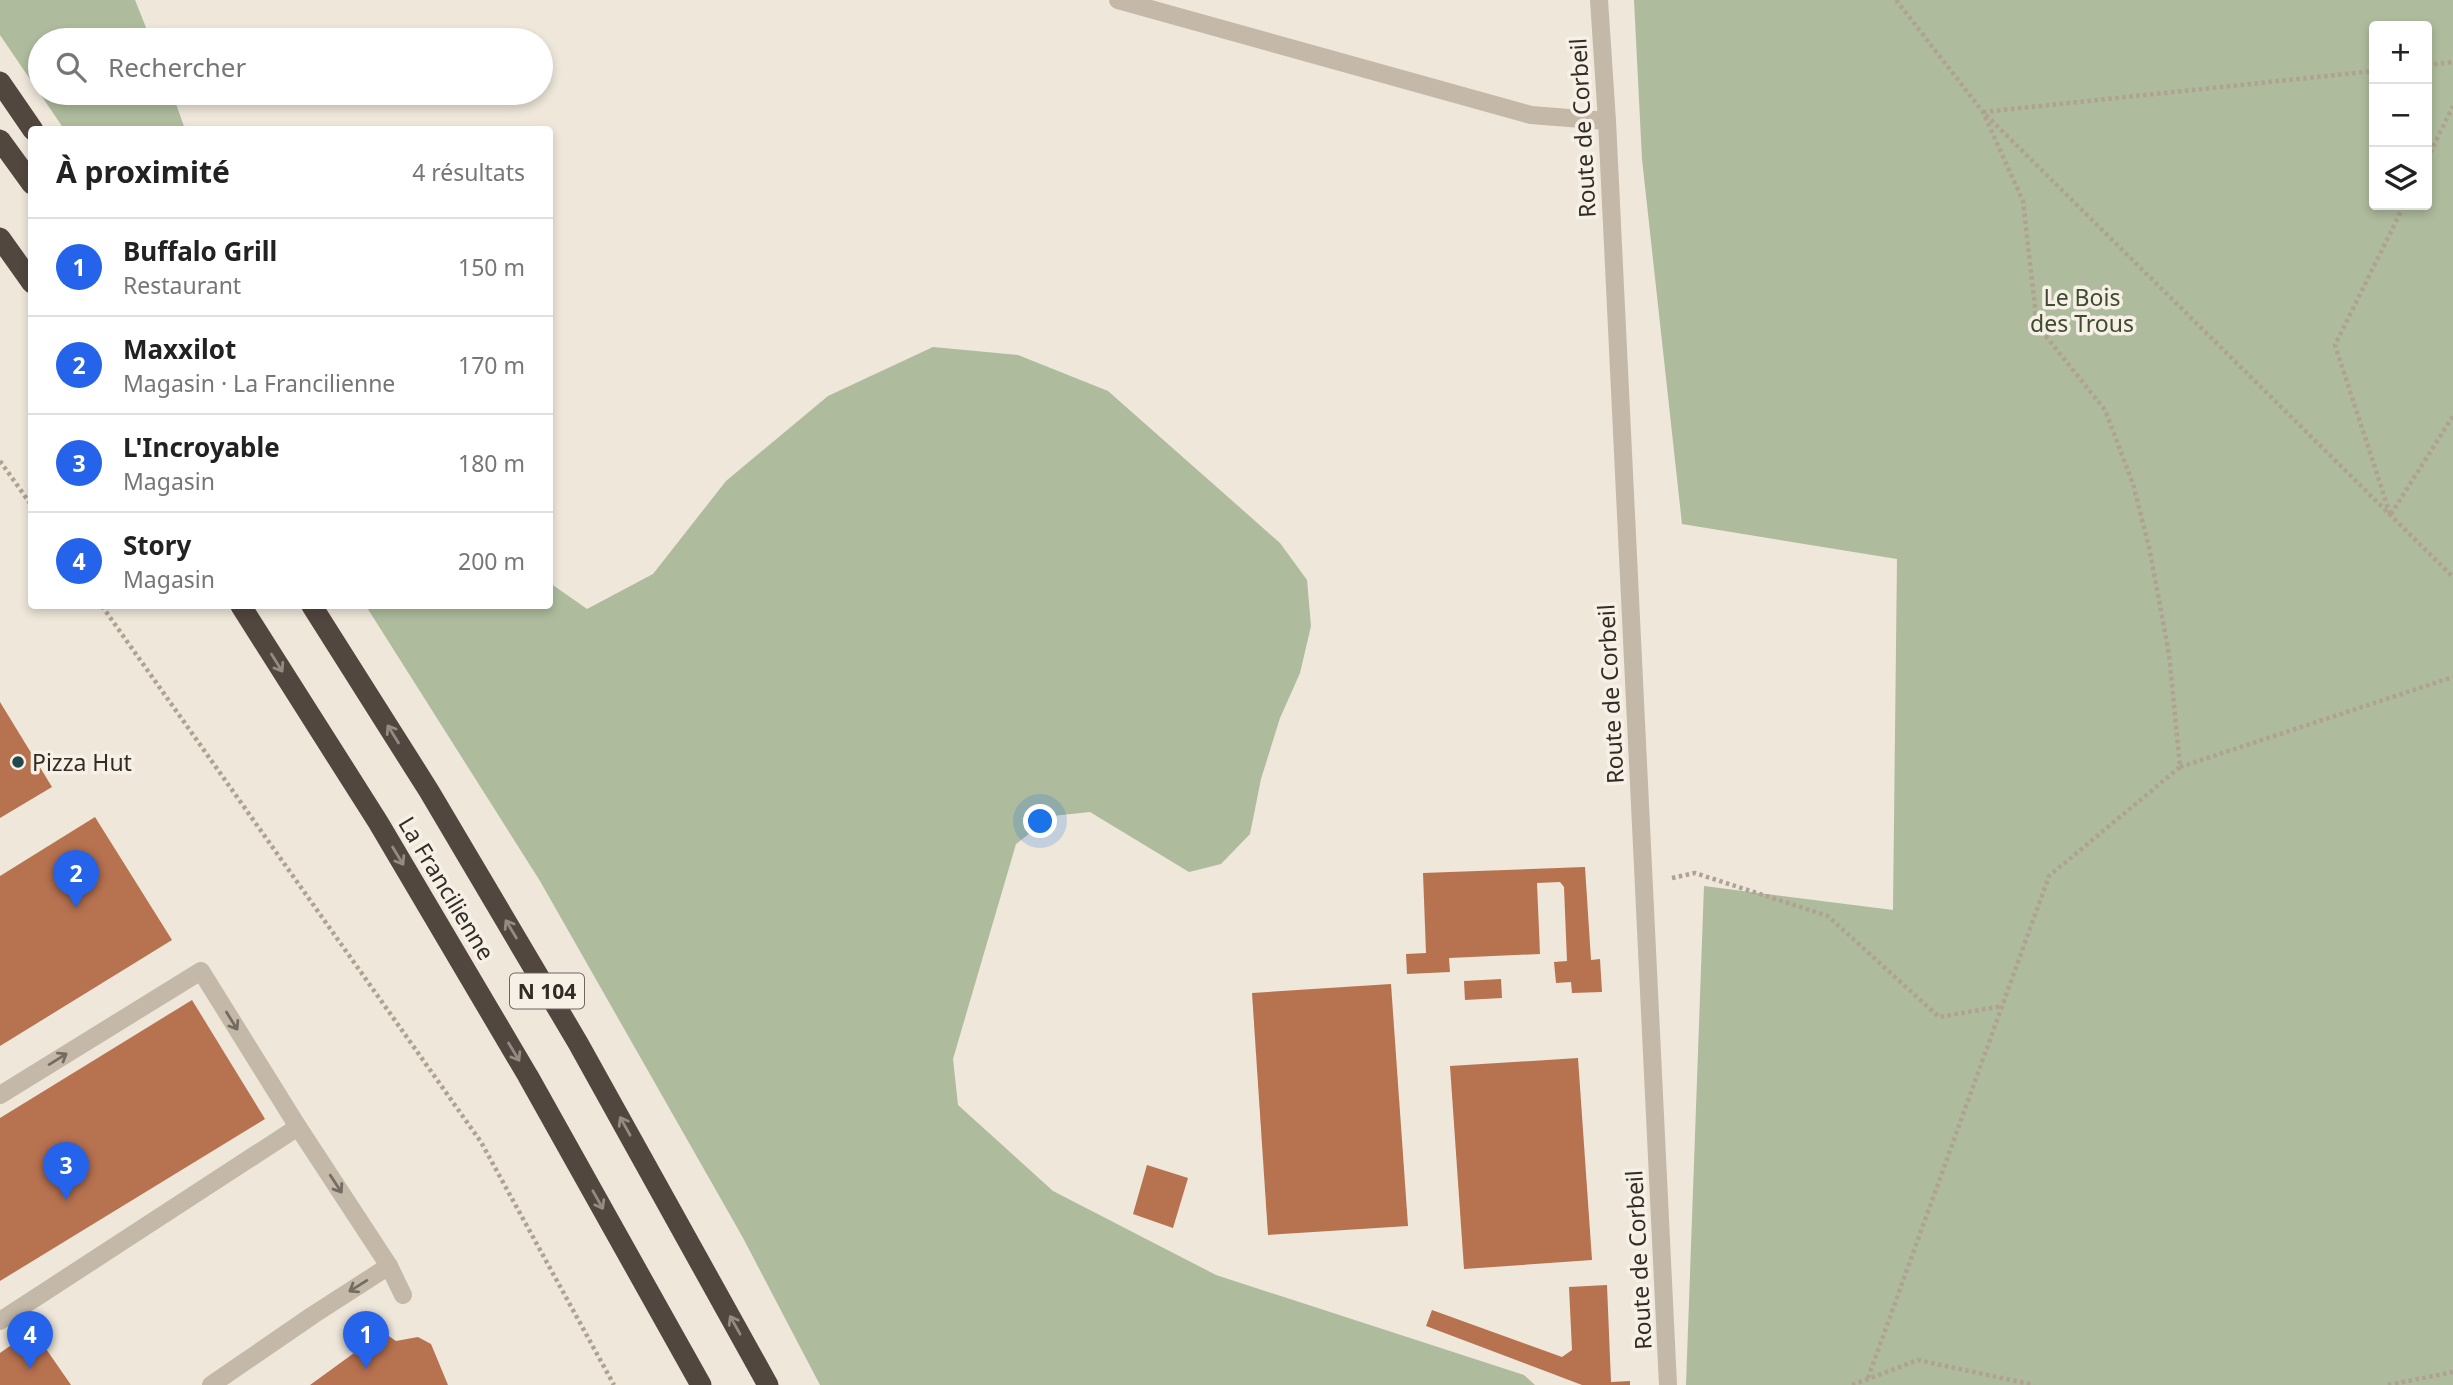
<!DOCTYPE html>
<html lang="fr">
<head>
<meta charset="utf-8">
<style>
  body { margin:0; font-family:"Noto Sans",sans-serif; background:#f6f6f6; color:#222 }
  .controls { position:absolute; right:21px; top:21px; display:grid; overflow:hidden; border-radius:7px; box-shadow:0 4px 10px #0003 }
  .controls button { width:63px; height:63px; display:grid; place-items:center; padding:0; border:0; border-bottom:2px solid #e0e0e0; background:#fff; color:#222; font:35px sans-serif }
  .you { position:absolute; left:1041px; top:822px; width:24px; height:24px; margin:-18px; border:5px solid #fff; border-radius:50%; background:#1a73e8; box-shadow:0 0 0 10px #1a73e833 }
  .badge { display:grid; place-items:center; width:46px; height:46px; border-radius:50%; background:#2563eb; color:#fff; font-size:23px; font-weight:700 }
  .pin { position:absolute; translate:-50% -58px; filter:drop-shadow(0 2px 4px #0008) }
  .pin::after { content:''; position:absolute; top:37px; width:24px; height:21px; background:inherit; clip-path:polygon(0 0,100% 0,50% 100%) }
  .list { margin:0; padding:0; list-style:none }
  h2 { display:flex; justify-content:space-between; align-items:center; height:91px; margin:0; padding:0 28px; font-size:30px }
  h2 small { font-size:23px; font-weight:400; color:#767676 }
  .list li { display:grid; grid-template-columns:46px 1fr auto; gap:21px; align-items:center; box-sizing:border-box; height:98px; padding:0 28px; border-top:2px solid #e0e0e0 }
  .list b { display:block; font-size:26px; white-space:nowrap }
  .list p { margin:0; font-size:23px; white-space:nowrap; color:#767676 }
  .list em { font-size:23px; font-style:normal; color:#767676 }
  .icon { flex:none; width:38px; height:38px; fill:none; stroke:currentColor; stroke-width:2; stroke-linecap:round; stroke-linejoin:round }
  .map { position:relative; flex:none; width:2453px; height:1385px; overflow:hidden }
  .search { position:absolute; background:#fff; box-shadow:0 4px 10px #0003; left:28px; top:28px; width:525px; height:77px; display:flex; align-items:center; gap:18px; box-sizing:border-box; padding:0 24px; border-radius:38px; color:#767676; font-size:26px }
  .panel { position:absolute; background:#fff; box-shadow:0 4px 10px #0003; left:28px; top:126px; width:525px; height:483px; border-radius:7px }
  .map>svg:first-child { display:block }
</style>
</head>
<body>
<div class="map">
<svg width="2453" height="1385" viewBox="0 0 2453 1385">
  <rect width="100%" height="100%" fill="#eee7da"/>
  <g fill="#aebb9c" fill-rule="evenodd">
    <path d="M 0,0 L 135,0 L 151,40 L 40,40 L 40,93 L 172,93 L 185,129 L 64,129 L 0,35 Z"/>
    <path d="M 1634,0 L 2453,0 L 2453,1385 L 1686,1385 L 1704,886 L 1893,910 L 1897,559 L 1682,524 L 1642,159 ZM 2427,26 L 2427,205 L 2374,205 L 2374,26 Z"/>
    <path d="M 933,347 L 1018,355 L 1108,391 L 1280,543 L 1307,580 L 1311,626 L 1300,673 L 1280,718 L 1261,779 L 1250,834 L 1221,864 L 1189,872 L 1090,812 L 1052,816 L 1016,844 L 953,1059 L 958,1105 L 1053,1191 L 1216,1275 L 1524,1375 L 1535,1385 L 820,1385 L 742,1236 L 540,881 L 366,606 L 550,606 L 550,583 L 587,609 L 653,574 L 726,481 L 828,396 Z"/>
  </g>
  <g fill="#b77250">
    <path d="M 0,702 L 52,787 L 0,818 Z"/>
    <path d="M 95,817 L 172,940 L 0,1046 L 0,876 Z"/>
    <path d="M 1585,867 L 1591,960 L 1600,959 L 1602,992 L 1572,993 L 1571,982 L 1556,983 L 1554,962 L 1567,961 L 1564,887 L 1560,882 L 1537,883 L 1540,954 L 1449,958 L 1450,972 L 1407,974 L 1406,954 L 1426,953 L 1423,873 Z"/>
    <path d="M 1501,979 L 1502,998 L 1465,1000 L 1464,981 Z"/>
    <path d="M 1391,984 L 1408,1226 L 1268,1235 L 1252,993 Z"/>
    <path d="M 192,1000 L 265,1119 L 0,1281 L 0,1118 Z"/>
    <path d="M 1578,1058 L 1592,1260 L 1464,1269 L 1450,1066 Z"/>
    <path d="M 1147,1165 L 1188,1178 L 1173,1228 L 1133,1214 Z"/>
    <path d="M 1607,1285 L 1611,1382 L 1630,1381 L 1630,1385 L 1582,1385 L 1426,1326 L 1432,1310 L 1562,1357 L 1572,1350 L 1569,1287 Z"/>
    <path d="M 33,1330 L 71,1385 L 0,1385 L 0,1353 Z"/>
    <path d="M 383,1332 L 396,1341 L 418,1337 L 431,1344 L 448,1385 L 310,1385 Z"/>
  </g>
  <g fill="none" stroke-linecap="round" stroke-linejoin="round">
    <g stroke="#b0a292" stroke-width="4.5" stroke-dasharray="3.5 3.5" stroke-linecap="butt">
      <path d="M 2427,65 L 2453,62"/>
      <path d="M 1983,112 L 2374,71"/>
      <path d="M 1986,115 L 2453,577"/>
      <path d="M 2427,159 L 2453,106"/>
      <path d="M 0,461 L 32,506"/>
      <path d="M 2390,514 L 2335,345 L 2404,205"/>
      <path d="M 2391,514 L 2453,416"/>
      <path d="M 102,606 L 481,1142 L 614,1385"/>
      <path d="M 2180,767 L 2453,677"/>
      <path d="M 1672,878 L 1695,873 L 1828,916 L 1939,1017 L 2003,1006"/>
      <path d="M 1868,1378 L 2049,876 L 2180,767 L 2169,654 L 2149,547 L 2133,484 L 2105,410 L 2037,325 L 2023,201 L 1983,112 L 1896,0"/>
      <path d="M 1852,1385 L 1918,1360 L 2034,1385"/>
      <path d="M 2388,1385 L 2453,1372"/>
    </g>
    <g stroke="#c4b8a8" stroke-width="18">
      <path d="M 1118,0 L 1531,115 L 1607,121"/>
      <path d="M 0,1095 L 201,971 L 298,1127 L 389,1266"/>
      <path d="M 0,1321 L 298,1127"/>
      <path d="M 211,1385 L 313,1315 L 389,1266 L 403,1295"/>
    </g>
    <path stroke="#c4b8a8" stroke-width="18" d="M 1599,0 L 1607,121 L 1668,1385"/>
    <g stroke="#52473f" stroke-width="21">
      <path d="M 0,82 L 33,130"/>
      <path d="M 0,140 L 32,184"/>
      <path d="M 0,238 L 32,283"/>
      <path d="M 241,606 L 378,822 L 528,1076 L 701,1385"/>
      <path d="M 312,606 L 429,791 L 578,1043 L 768,1385"/>
    </g>
  </g>
  <defs><path id="oneway-shaft" d="M-6 0H5M1.5-3L5.5 0L1.5 3" fill="none" stroke-width="1.6" stroke-linecap="round" stroke-linejoin="round" transform="scale(1.75)"/></defs>
  <g stroke="#948b82">
    <use href="#oneway-shaft" transform="translate(277 663) rotate(58)"/>
    <use href="#oneway-shaft" transform="translate(393 734) rotate(-122)"/>
    <use href="#oneway-shaft" transform="translate(398 856) rotate(59)"/>
    <use href="#oneway-shaft" transform="translate(511 929) rotate(-121)"/>
    <use href="#oneway-shaft" transform="translate(514 1052) rotate(59)"/>
    <use href="#oneway-shaft" transform="translate(625 1126) rotate(-119)"/>
    <use href="#oneway-shaft" transform="translate(598 1200) rotate(61)"/>
    <use href="#oneway-shaft" transform="translate(735 1325) rotate(-119)"/>
  </g>
  <g stroke="#746b61">
    <use href="#oneway-shaft" transform="translate(232 1021) rotate(58)"/>
    <use href="#oneway-shaft" transform="translate(58 1059) rotate(-32)"/>
    <use href="#oneway-shaft" transform="translate(336 1184) rotate(57)"/>
    <use href="#oneway-shaft" transform="translate(358 1286) rotate(148)"/>
  </g>
  <circle fill="#22484e" stroke="#f6f0e6" stroke-width="2.5" cx="18" cy="762" r="7"/>
  <g text-anchor="middle" dominant-baseline="central" stroke-width="7" stroke-linejoin="round" paint-order="stroke">
    <rect fill="#f6f0e6" stroke="#6d6760" stroke-width="2" x="510" y="973.5" width="74" height="35" rx="5"/>
    <g font-size="21" font-weight="bold" fill="#322c27">
      <text x="547" y="991">N 104</text>
    </g>
    <g font-size="23" fill="#322c27" stroke="#f6f0e6">
      <text transform="translate(1582 128) rotate(-93)">Route de Corbeil</text>
      <text transform="translate(1610 694) rotate(-93)">Route de Corbeil</text>
      <text transform="translate(447 888) rotate(59)">La Francilienne</text>
      <text transform="translate(1638 1260) rotate(-93)">Route de Corbeil</text>
    </g>
    <g font-size="23" fill="#3f4d2e" stroke="#f6f0e6">
      <text x="2082" y="297">Le Bois<tspan x="2082" dy="26">des Trous</tspan></text>
    </g>
    <g font-size="23" fill="#322c27" stroke="#f6f0e6" text-anchor="start">
      <text x="32" y="762">Pizza Hut</text>
    </g>
  </g>
</svg>
<div class="controls">
<button>+</button>
<button>−</button>
<button><svg class="icon" aria-label="layers" viewBox="0 0 24 24"><path d="M12 4l9 5-9 5-9-5zM3 14l9 5 9-5"/></svg></button>
</div>
<div class="you"></div>
<div class="pin badge" style="left:366px;top:1369px">1</div>
<div class="pin badge" style="left:76px;top:908px">2</div>
<div class="pin badge" style="left:66px;top:1200px">3</div>
<div class="pin badge" style="left:30px;top:1369px">4</div>
<div class="search"><svg class="icon" aria-label="search" viewBox="0 0 24 24"><circle cx="10" cy="10" r="6"/><path d="M15 15l6 6"/></svg>Rechercher</div>
<section class="panel">
<h2>À proximité<small>4 résultats</small></h2>
<ul class="list">
<li><span class="badge">1</span><div><b>Buffalo Grill</b><p>Restaurant</p></div><em>150 m</em></li>
<li><span class="badge">2</span><div><b>Maxxilot</b><p>Magasin · La Francilienne</p></div><em>170 m</em></li>
<li><span class="badge">3</span><div><b>L'Incroyable</b><p>Magasin</p></div><em>180 m</em></li>
<li><span class="badge">4</span><div><b>Story</b><p>Magasin</p></div><em>200 m</em></li>
</ul>
</section>
</div>
</body>
</html>
